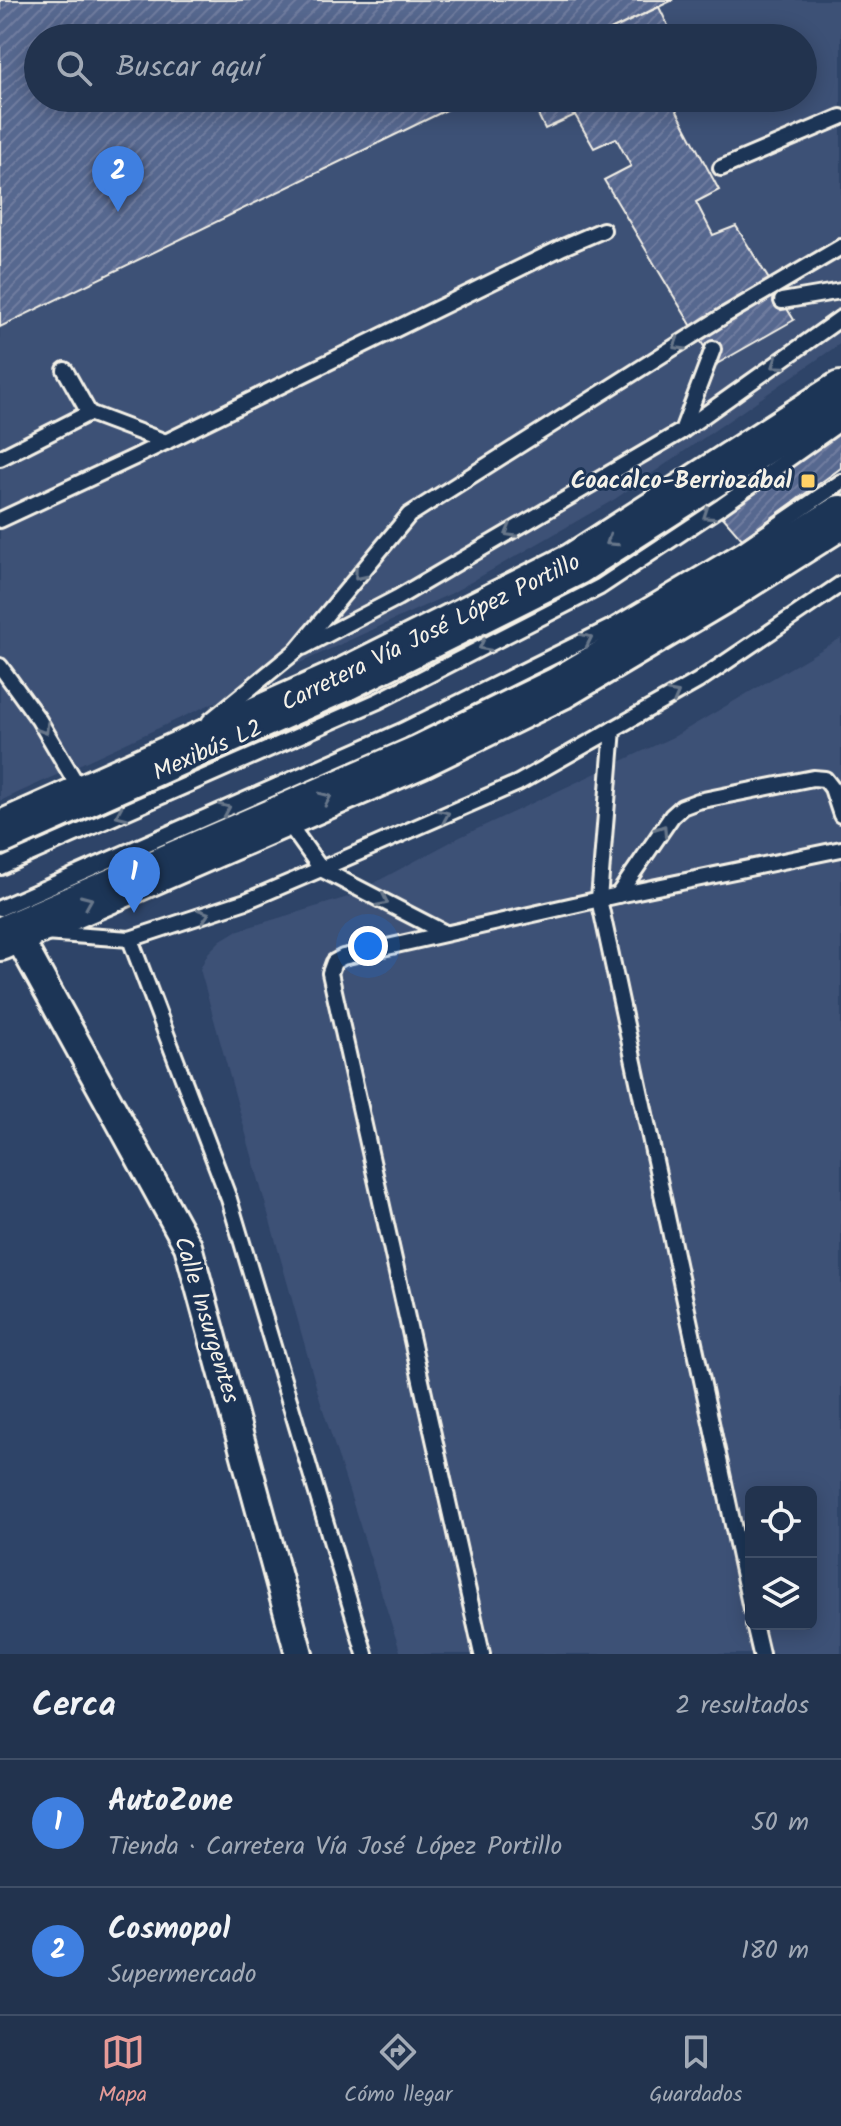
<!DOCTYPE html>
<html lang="es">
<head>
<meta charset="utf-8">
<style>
  body { margin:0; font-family:Kalam,sans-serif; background:#2a3b55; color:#f1f3f6 }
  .controls { position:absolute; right:24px; bottom:24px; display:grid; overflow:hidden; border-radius:12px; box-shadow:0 4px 20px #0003 }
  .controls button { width:72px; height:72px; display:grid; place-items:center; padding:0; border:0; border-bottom:2px solid #3f4e66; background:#22334e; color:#f1f3f6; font:40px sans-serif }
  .you { position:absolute; left:368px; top:946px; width:28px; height:28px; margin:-20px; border:6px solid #fff; border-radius:50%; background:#1a73e8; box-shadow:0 0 0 12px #1a73e833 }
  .badge { display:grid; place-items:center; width:52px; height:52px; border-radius:50%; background:#e69b98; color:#fff; font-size:26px; font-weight:700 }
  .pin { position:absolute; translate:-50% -66px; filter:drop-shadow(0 2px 4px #0008) }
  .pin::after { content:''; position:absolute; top:42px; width:28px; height:24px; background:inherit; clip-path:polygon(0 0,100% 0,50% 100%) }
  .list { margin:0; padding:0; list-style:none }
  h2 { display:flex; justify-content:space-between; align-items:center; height:104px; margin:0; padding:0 32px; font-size:34px }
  h2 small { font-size:26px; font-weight:400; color:#a2aab6 }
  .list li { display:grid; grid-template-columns:52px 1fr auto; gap:24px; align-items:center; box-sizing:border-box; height:128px; padding:0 32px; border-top:2px solid #3f4e66 }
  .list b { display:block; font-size:30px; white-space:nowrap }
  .list p { margin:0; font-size:26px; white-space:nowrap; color:#a2aab6 }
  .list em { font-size:26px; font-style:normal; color:#a2aab6 }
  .icon { flex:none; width:44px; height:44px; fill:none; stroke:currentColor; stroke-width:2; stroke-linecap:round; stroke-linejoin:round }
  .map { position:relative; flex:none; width:841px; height:1654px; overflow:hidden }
  .search { position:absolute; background:#22334e; box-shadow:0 4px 20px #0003; left:24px; right:24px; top:24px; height:88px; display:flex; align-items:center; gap:20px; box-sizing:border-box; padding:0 28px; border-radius:44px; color:#a2aab6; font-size:30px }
  .sheet { height:360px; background:#22334e }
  nav { display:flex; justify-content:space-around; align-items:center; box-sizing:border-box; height:112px; border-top:2px solid #3f4e66; background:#22334e; font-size:22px; color:#a2aab6 }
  nav a { display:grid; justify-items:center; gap:4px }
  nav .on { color:#e69b98 }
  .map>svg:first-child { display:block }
</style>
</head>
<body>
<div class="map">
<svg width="841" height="1654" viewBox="0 0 841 1654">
  <defs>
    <pattern id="building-hatch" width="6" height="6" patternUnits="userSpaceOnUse" patternTransform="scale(2)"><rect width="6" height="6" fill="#57678f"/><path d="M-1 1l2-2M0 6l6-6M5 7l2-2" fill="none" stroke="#707d9f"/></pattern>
  </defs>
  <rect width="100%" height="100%" fill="#2e4468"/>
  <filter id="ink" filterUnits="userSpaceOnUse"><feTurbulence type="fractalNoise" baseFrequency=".0125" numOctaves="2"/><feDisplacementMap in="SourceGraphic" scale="16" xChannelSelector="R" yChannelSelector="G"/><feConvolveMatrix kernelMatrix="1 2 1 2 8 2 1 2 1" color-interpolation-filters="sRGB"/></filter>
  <g filter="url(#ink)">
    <g fill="#3e5176" fill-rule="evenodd">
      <path d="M 0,0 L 841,0 L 841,343 L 615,499 L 452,593 L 0,801 ZM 38,38 L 803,38 L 803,98 L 38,98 Z"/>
      <path d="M 841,638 L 841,1654 L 401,1654 L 320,1400 L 200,969 L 208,953 L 221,940 L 236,931 L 348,897 L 460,837 L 675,736 ZM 751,1492 L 811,1492 L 811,1624 L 751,1624 Z"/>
    </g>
    <g fill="url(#building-hatch)" stroke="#f4f1e8" stroke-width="2">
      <path d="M 0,0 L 673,0 L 594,38 L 38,38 L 38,98 L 471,98 L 0,327 Z"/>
      <path d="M 659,7 L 674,38 L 594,38 Z"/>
      <path d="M 530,98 L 670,98 L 719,190 L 696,202 L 713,235 L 736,226 L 794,320 L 715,365 L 604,180 L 631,166 L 616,138 L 594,148 L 575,115 L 545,129 Z"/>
      <path d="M 841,432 L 841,468 L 742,539 L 722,516 Z"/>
    </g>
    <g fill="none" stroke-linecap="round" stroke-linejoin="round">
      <g stroke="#f4f1e8" stroke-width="20">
        <g id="service">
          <path d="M 721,168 L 841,117"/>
          <path d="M 782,301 L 841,291"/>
          <path d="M 65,370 L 89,413"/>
          <path d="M 682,431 L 713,349"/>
          <path d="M 0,458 L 89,413 L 166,442"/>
          <path d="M 0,520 L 135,457 L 563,247 L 603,230"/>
          <path d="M 303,647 L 397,598 L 682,431 L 841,318"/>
          <path d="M 0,666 L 39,720 L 82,793"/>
          <path d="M 210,721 L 297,650 L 409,515 L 725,315 L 841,247"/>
          <path d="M 613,729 L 599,899 L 751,1609"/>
          <path d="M 286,820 L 321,869 L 445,933"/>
          <path d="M 0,867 L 378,701 L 600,587 L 722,506 L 841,422"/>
          <path d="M 618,895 L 672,816 L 682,807 L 698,801 L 813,778 L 825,779 L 832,788 L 841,815"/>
          <path d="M 0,908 L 402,731 L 612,627 L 743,549 L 841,482"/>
          <path d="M 44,933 L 130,939 L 246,901 L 321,869 L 518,783 L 698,681 L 841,584"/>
          <path d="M 130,939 L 229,1199 L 365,1654"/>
          <path d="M 754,1624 L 761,1654"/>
          <path d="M 482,1654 L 330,973 L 334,962 L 343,957 L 618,895 L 841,849"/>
        </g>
      </g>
      <g stroke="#f4f1e8" stroke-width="32">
        <path id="minor" d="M 15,931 L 188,1246 L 299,1654"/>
      </g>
      <g stroke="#f4f1e8" stroke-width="48">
        <g id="primary">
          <path d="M 0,833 L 343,680 L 575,564 L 841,393"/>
          <path d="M 0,939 L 419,757 L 560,688 L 727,589 L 841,517"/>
        </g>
      </g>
      <use href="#service" stroke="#1d3557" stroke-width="14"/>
      <use href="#minor" stroke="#1d3557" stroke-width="26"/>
      <use href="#primary" stroke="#1d3557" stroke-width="42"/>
    </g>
    <defs><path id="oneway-chevron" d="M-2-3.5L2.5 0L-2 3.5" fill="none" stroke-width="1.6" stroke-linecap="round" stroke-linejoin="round" transform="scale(2)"/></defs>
    <g stroke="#68778a">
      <use href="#oneway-chevron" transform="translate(678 345) rotate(148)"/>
      <use href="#oneway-chevron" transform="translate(777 364) rotate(145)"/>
      <use href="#oneway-chevron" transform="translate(708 515) rotate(146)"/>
      <use href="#oneway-chevron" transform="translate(510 532) rotate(150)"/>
      <use href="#oneway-chevron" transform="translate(611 541) rotate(147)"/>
      <use href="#oneway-chevron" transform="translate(359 575) rotate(130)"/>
      <use href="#oneway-chevron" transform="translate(587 639) rotate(-26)"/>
      <use href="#oneway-chevron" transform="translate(484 646) rotate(153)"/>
      <use href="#oneway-chevron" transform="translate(674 695) rotate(-29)"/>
      <use href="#oneway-chevron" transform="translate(44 729) rotate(59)"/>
      <use href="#oneway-chevron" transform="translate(326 798) rotate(-24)"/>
      <use href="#oneway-chevron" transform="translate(225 809) rotate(-24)"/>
      <use href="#oneway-chevron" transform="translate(121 814) rotate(156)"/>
      <use href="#oneway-chevron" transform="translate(444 815) rotate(-24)"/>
      <use href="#oneway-chevron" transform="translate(662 830) rotate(-56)"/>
      <use href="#oneway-chevron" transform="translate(87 901) rotate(-23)"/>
      <use href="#oneway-chevron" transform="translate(383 901) rotate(27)"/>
      <use href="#oneway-chevron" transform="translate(204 915) rotate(-18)"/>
    </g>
  </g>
  <rect fill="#ffd166" stroke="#1d3557" stroke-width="3" x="800" y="473" width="16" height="16" rx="4"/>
  <g text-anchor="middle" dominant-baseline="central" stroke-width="6" stroke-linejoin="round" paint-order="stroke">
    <g font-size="24" font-weight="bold" fill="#f4f1e8" stroke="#1d3557" text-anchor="end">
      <text x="792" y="481">Coacalco-Berriozábal</text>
    </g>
    <g font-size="24" fill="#f4f1e8" stroke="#1d3557">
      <text transform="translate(431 633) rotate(-26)">Carretera Vía José López Portillo</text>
      <text transform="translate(208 751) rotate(-24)">Mexibús L2</text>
      <text transform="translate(206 1320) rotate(73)">Calle Insurgentes</text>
    </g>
  </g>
</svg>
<div class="controls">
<button><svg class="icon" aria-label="locate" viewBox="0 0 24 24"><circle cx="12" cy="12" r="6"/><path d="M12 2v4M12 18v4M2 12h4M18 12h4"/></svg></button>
<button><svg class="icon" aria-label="layers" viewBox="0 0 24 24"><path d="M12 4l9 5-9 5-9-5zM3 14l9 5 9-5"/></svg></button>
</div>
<div class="you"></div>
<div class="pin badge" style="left:134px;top:913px;background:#3f7fe0">1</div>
<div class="pin badge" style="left:118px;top:212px;background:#3f7fe0">2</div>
<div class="search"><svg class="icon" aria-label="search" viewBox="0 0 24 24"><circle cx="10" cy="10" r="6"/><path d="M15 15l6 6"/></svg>Buscar aquí</div>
</div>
<section class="sheet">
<h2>Cerca<small>2 resultados</small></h2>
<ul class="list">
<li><span class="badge" style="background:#3f7fe0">1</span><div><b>AutoZone</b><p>Tienda · Carretera Vía José López Portillo</p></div><em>50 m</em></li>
<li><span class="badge" style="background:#3f7fe0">2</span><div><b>Cosmopol</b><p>Supermercado</p></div><em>180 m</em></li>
</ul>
</section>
<nav>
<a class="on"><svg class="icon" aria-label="map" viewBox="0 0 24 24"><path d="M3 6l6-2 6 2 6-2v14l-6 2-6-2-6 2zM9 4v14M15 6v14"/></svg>Mapa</a>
<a><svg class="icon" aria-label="directions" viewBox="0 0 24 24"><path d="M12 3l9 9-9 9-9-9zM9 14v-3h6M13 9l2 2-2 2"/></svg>Cómo llegar</a>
<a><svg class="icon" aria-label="saved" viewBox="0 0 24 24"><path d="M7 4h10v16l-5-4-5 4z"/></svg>Guardados</a>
</nav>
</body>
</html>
